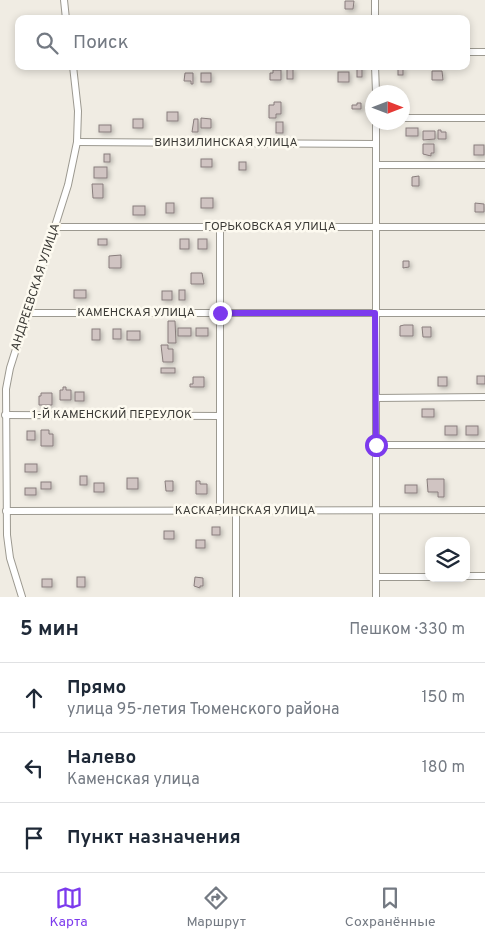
<!DOCTYPE html>
<html lang="ru">
<head>
<meta charset="utf-8">
<style>
  body { margin:0; font-family:Overpass,sans-serif; background:#f2f2f3; color:#1f2937 }
  .controls { position:absolute; right:15px; bottom:15px; display:grid; overflow:hidden; border-radius:10px; box-shadow:0 2px 8px #0003 }
  .controls button { width:45px; height:45px; display:grid; place-items:center; padding:0; border:0; border-bottom:1px solid #e0e1e3; background:#fff; color:#1f2937; font:25px sans-serif }
  .compass { position:absolute; left:365px; top:85px; width:45px; height:45px; border-radius:50%; background:#fff; box-shadow:0 2px 8px #0003; rotate:90deg }
  .stop { position:absolute; width:15px; height:15px; margin:-11px; border:4px solid #7c3aed; border-radius:50%; background:#fff }
  .stop.end { background:#7c3aed; border-color:#fff; box-shadow:0 1px 5px #0008 }
  .list { margin:0; padding:0; list-style:none }
  h2 { display:flex; justify-content:space-between; align-items:center; height:65px; margin:0; padding:0 20px; font-size:21px }
  h2 small { font-size:16px; font-weight:400; color:#747a83 }
  .list li { display:grid; grid-template-columns:32px 1fr auto; gap:15px; align-items:center; box-sizing:border-box; height:70px; padding:0 20px; border-top:1px solid #e0e1e3 }
  .list b { display:block; font-size:19px; white-space:nowrap }
  .list p { margin:0; font-size:16px; white-space:nowrap; color:#747a83 }
  .list em { font-size:16px; font-style:normal; color:#747a83 }
  .icon { flex:none; width:28px; height:28px; fill:none; stroke:currentColor; stroke-width:2; stroke-linecap:round; stroke-linejoin:round }
  .map { position:relative; flex:none; width:485px; height:597px; overflow:hidden }
  .search { position:absolute; background:#fff; box-shadow:0 2px 8px #0003; left:15px; right:15px; top:15px; height:55px; display:flex; align-items:center; gap:12px; box-sizing:border-box; padding:0 18px; border-radius:10px; color:#747a83; font-size:19px }
  .sheet { height:275px; background:#fff }
  nav { display:flex; justify-content:space-around; align-items:center; box-sizing:border-box; height:70px; border-top:1px solid #e0e1e3; background:#fff; font-size:14px; color:#747a83 }
  nav a { display:grid; justify-items:center; gap:2px }
  nav .on { color:#7c3aed }
  .map>svg:first-child { display:block }
</style>
</head>
<body>
<div class="map">
<svg width="485" height="597" viewBox="0 0 485 597">
  <defs>
    <filter id="shadow"><feDropShadow dx="2" dy="2" stdDeviation="2.5" flood-color="#0004"/></filter>
  </defs>
  <rect width="100%" height="100%" fill="#f0ece3"/>
  <g fill="#d0c4c2" stroke="#887d7c" filter="url(#shadow)">
    <path d="M 345,1 L 354,1 L 353,9 L 345,9 Z"/>
    <rect x="357" y="66" width="5" height="11"/>
    <rect x="398" y="68" width="5" height="7"/>
    <rect x="287" y="69" width="6" height="10"/>
    <path d="M 273,70 L 281,70 L 281,80 L 270,80 L 270,73 L 273,73 Z"/>
    <path d="M 432,71 L 442,71 L 443,80 L 432,80 Z"/>
    <rect x="338" y="72" width="11" height="10"/>
    <path d="M 185,73 L 193,73 L 193,84 L 191,84 L 191,81 L 184,81 Z"/>
    <rect x="201" y="73" width="10" height="9"/>
    <path d="M 274,102 L 281,102 L 281,114 L 276,114 L 276,118 L 269,118 L 269,105 L 274,105 Z"/>
    <path d="M 357,103 L 361,103 L 361,109 L 352,109 L 352,105 L 357,105 Z"/>
    <rect x="167" y="112" width="11" height="9"/>
    <path d="M 201,118 L 211,119 L 211,128 L 201,128 Z"/>
    <rect x="133" y="119" width="10" height="9"/>
    <path d="M 194,119 L 198,119 L 198,132 L 192,132 Z"/>
    <rect x="276" y="122" width="7" height="11"/>
    <rect x="99" y="125" width="12" height="7"/>
    <rect x="406" y="128" width="12" height="8"/>
    <path d="M 438,130 L 441,130 L 441,132 L 446,132 L 446,139 L 438,139 Z"/>
    <path d="M 423,131 L 435,131 L 435,139 L 423,140 Z"/>
    <path d="M 423,144 L 434,144 L 434,153 L 431,153 L 431,156 L 423,154 Z"/>
    <rect x="474" y="145" width="10" height="10"/>
    <rect x="104" y="154" width="6" height="8"/>
    <rect x="201" y="159" width="11" height="8"/>
    <rect x="239" y="162" width="7" height="8"/>
    <rect x="94" y="167" width="13" height="11"/>
    <path d="M 419,176 L 419,186 L 412,186 L 412,177 Z"/>
    <path d="M 92,184 L 103,184 L 103,198 L 93,198 Z"/>
    <rect x="201" y="198" width="12" height="10"/>
    <rect x="166" y="203" width="8" height="10"/>
    <path d="M 475,203 L 484,204 L 484,212 L 475,212 Z"/>
    <rect x="133" y="206" width="12" height="9"/>
    <rect x="98" y="239" width="9" height="6"/>
    <rect x="180" y="239" width="9" height="10"/>
    <rect x="198" y="239" width="9" height="10"/>
    <path d="M 121,255 L 121,268 L 109,268 L 109,256 Z"/>
    <path d="M 403,261 L 409,261 L 409,267 L 403,268 Z"/>
    <path d="M 191,273 L 202,273 L 204,284 L 191,284 Z"/>
    <rect x="74" y="290" width="12" height="8"/>
    <rect x="179" y="290" width="6" height="10"/>
    <rect x="162" y="291" width="10" height="9"/>
    <path d="M 168,321 L 175,321 L 176,343 L 168,343 Z"/>
    <path d="M 404,325 L 413,325 L 413,336 L 400,336 L 400,326 Z"/>
    <path d="M 422,327 L 431,327 L 431,337 L 423,337 Z"/>
    <rect x="178" y="328" width="13" height="8"/>
    <rect x="196" y="328" width="12" height="8"/>
    <rect x="92" y="329" width="8" height="11"/>
    <rect x="113" y="329" width="8" height="10"/>
    <rect x="127" y="331" width="13" height="9"/>
    <path d="M 161,345 L 168,345 L 168,349 L 173,349 L 173,362 L 163,362 Z"/>
    <rect x="161" y="368" width="14" height="5"/>
    <rect x="477" y="376" width="8" height="8"/>
    <path d="M 193,377 L 204,377 L 204,387 L 190,387 L 190,384 L 193,384 Z"/>
    <rect x="438" y="377" width="9" height="9"/>
    <path d="M 63,387 L 66,387 L 66,390 L 71,390 L 71,400 L 60,400 L 60,390 L 63,390 Z"/>
    <rect x="75" y="392" width="9" height="9"/>
    <path d="M 41,393 L 52,393 L 52,405 L 39,405 L 39,396 L 41,396 Z"/>
    <rect x="422" y="409" width="12" height="8"/>
    <rect x="445" y="426" width="12" height="9"/>
    <rect x="466" y="426" width="12" height="9"/>
    <path d="M 41,430 L 49,430 L 49,434 L 53,434 L 53,446 L 41,446 Z"/>
    <rect x="27" y="431" width="8" height="9"/>
    <rect x="25" y="464" width="12" height="8"/>
    <rect x="80" y="476" width="7" height="9"/>
    <rect x="127" y="478" width="11" height="11"/>
    <path d="M 427,479 L 444,479 L 444,497 L 438,497 L 438,492 L 428,492 Z"/>
    <path d="M 165,481 L 173,481 L 173,491 L 166,491 Z"/>
    <path d="M 196,481 L 200,481 L 200,484 L 207,484 L 207,494 L 196,494 Z"/>
    <rect x="41" y="482" width="10" height="7"/>
    <rect x="94" y="483" width="10" height="9"/>
    <rect x="405" y="485" width="12" height="8"/>
    <rect x="25" y="488" width="11" height="7"/>
    <rect x="212" y="527" width="8" height="8"/>
    <rect x="164" y="531" width="10" height="8"/>
    <rect x="196" y="540" width="9" height="8"/>
    <rect x="77" y="577" width="8" height="10"/>
    <path d="M 195,577 L 203,578 L 203,586 L 200,586 L 200,588 L 194,586 Z"/>
    <rect x="42" y="579" width="10" height="8"/>
  </g>
  <g fill="none" stroke-linecap="round" stroke-linejoin="round">
    <g stroke="#9c9990" stroke-width="8">
      <g id="minor">
        <path d="M 64,0 L 66,19"/>
        <path d="M 375,0 L 375,19"/>
        <path d="M 466,52 L 485,52"/>
        <path d="M 375,66 L 376,92"/>
        <path d="M 402,118 L 485,118"/>
        <path d="M 376,122 L 376,597"/>
        <path d="M 77,142 L 376,144"/>
        <path d="M 376,165 L 485,165"/>
        <path d="M 55,227 L 485,227"/>
        <path d="M 220,227 L 220,511"/>
        <path d="M 28,313 L 485,313"/>
        <path d="M 376,398 L 485,397"/>
        <path d="M 5,415 L 220,416"/>
        <path d="M 376,445 L 485,445"/>
        <path d="M 6,511 L 485,510"/>
        <path d="M 236,511 L 236,597"/>
        <path d="M 466,576 L 485,576"/>
        <path d="M 376,577 L 429,577"/>
        <path d="M 22,597 L 10,558 L 7,535 L 6,389 L 10,368 L 68,185 L 77,142 L 78,111 L 73,66"/>
      </g>
    </g>
    <use href="#minor" stroke="#fff" stroke-width="6"/>
  </g>
  <g fill="none" stroke-linecap="round" stroke-linejoin="round">
    <path stroke="#7c3aed" stroke-width="6" d="M 220,313 L 375,313 L 376,445"/>
  </g>
  <g text-anchor="middle" dominant-baseline="central" stroke-width="5" stroke-linejoin="round" paint-order="stroke">
    <g font-size="12" fill="#3a3935" stroke="#fdfaf0">
      <text x="226" y="143">ВИНЗИЛИНСКАЯ УЛИЦА</text>
      <text x="270" y="227">ГОРЬКОВСКАЯ УЛИЦА</text>
      <text transform="translate(36 287) rotate(-72)">АНДРЕЕВСКАЯ УЛИЦА</text>
      <text x="136" y="313">КАМЕНСКАЯ УЛИЦА</text>
      <text x="112" y="415">1-Й КАМЕНСКИЙ ПЕРЕУЛОК</text>
      <text x="245" y="511">КАСКАРИНСКАЯ УЛИЦА</text>
    </g>
  </g>
</svg>
<div class="controls">
<button><svg class="icon" aria-label="layers" viewBox="0 0 24 24"><path d="M12 4l9 5-9 5-9-5zM3 14l9 5 9-5"/></svg></button>
</div>
<svg class="compass" viewBox="-18 -18 36 36"><path d="M0-13l5 13h-10z" fill="#e53935"/><path d="M0 13l5-13h-10z" fill="#747a83"/></svg>
<div class="stop" style="left:376px;top:445px"></div>
<div class="stop end" style="left:220px;top:313px"></div>
<div class="search"><svg class="icon" aria-label="search" viewBox="0 0 24 24"><circle cx="10" cy="10" r="6"/><path d="M15 15l6 6"/></svg>Поиск</div>
</div>
<section class="sheet">
<h2>5 мин<small>Пешком · 330 m</small></h2>
<ul class="list">
<li><svg class="icon" aria-label="ahead" viewBox="0 0 24 24"><path d="M12 20V5M6 11l6-6 6 6"/></svg><div><b>Прямо</b><p>улица 95-летия Тюменского района</p></div><em>150 m</em></li>
<li><svg class="icon" aria-label="left" viewBox="0 0 24 24"><path d="M17 20v-9H6M10 6l-5 5 5 5"/></svg><div><b>Налево</b><p>Каменская улица</p></div><em>180 m</em></li>
<li><svg class="icon" aria-label="arrive" viewBox="0 0 24 24"><path d="M6 21V4h12l-3 4 3 4H6"/></svg><div><b>Пункт назначения</b></div></li>
</ul>
</section>
<nav>
<a class="on"><svg class="icon" aria-label="map" viewBox="0 0 24 24"><path d="M3 6l6-2 6 2 6-2v14l-6 2-6-2-6 2zM9 4v14M15 6v14"/></svg>Карта</a>
<a><svg class="icon" aria-label="directions" viewBox="0 0 24 24"><path d="M12 3l9 9-9 9-9-9zM9 14v-3h6M13 9l2 2-2 2"/></svg>Маршрут</a>
<a><svg class="icon" aria-label="saved" viewBox="0 0 24 24"><path d="M7 4h10v16l-5-4-5 4z"/></svg>Сохранённые</a>
</nav>
</body>
</html>
